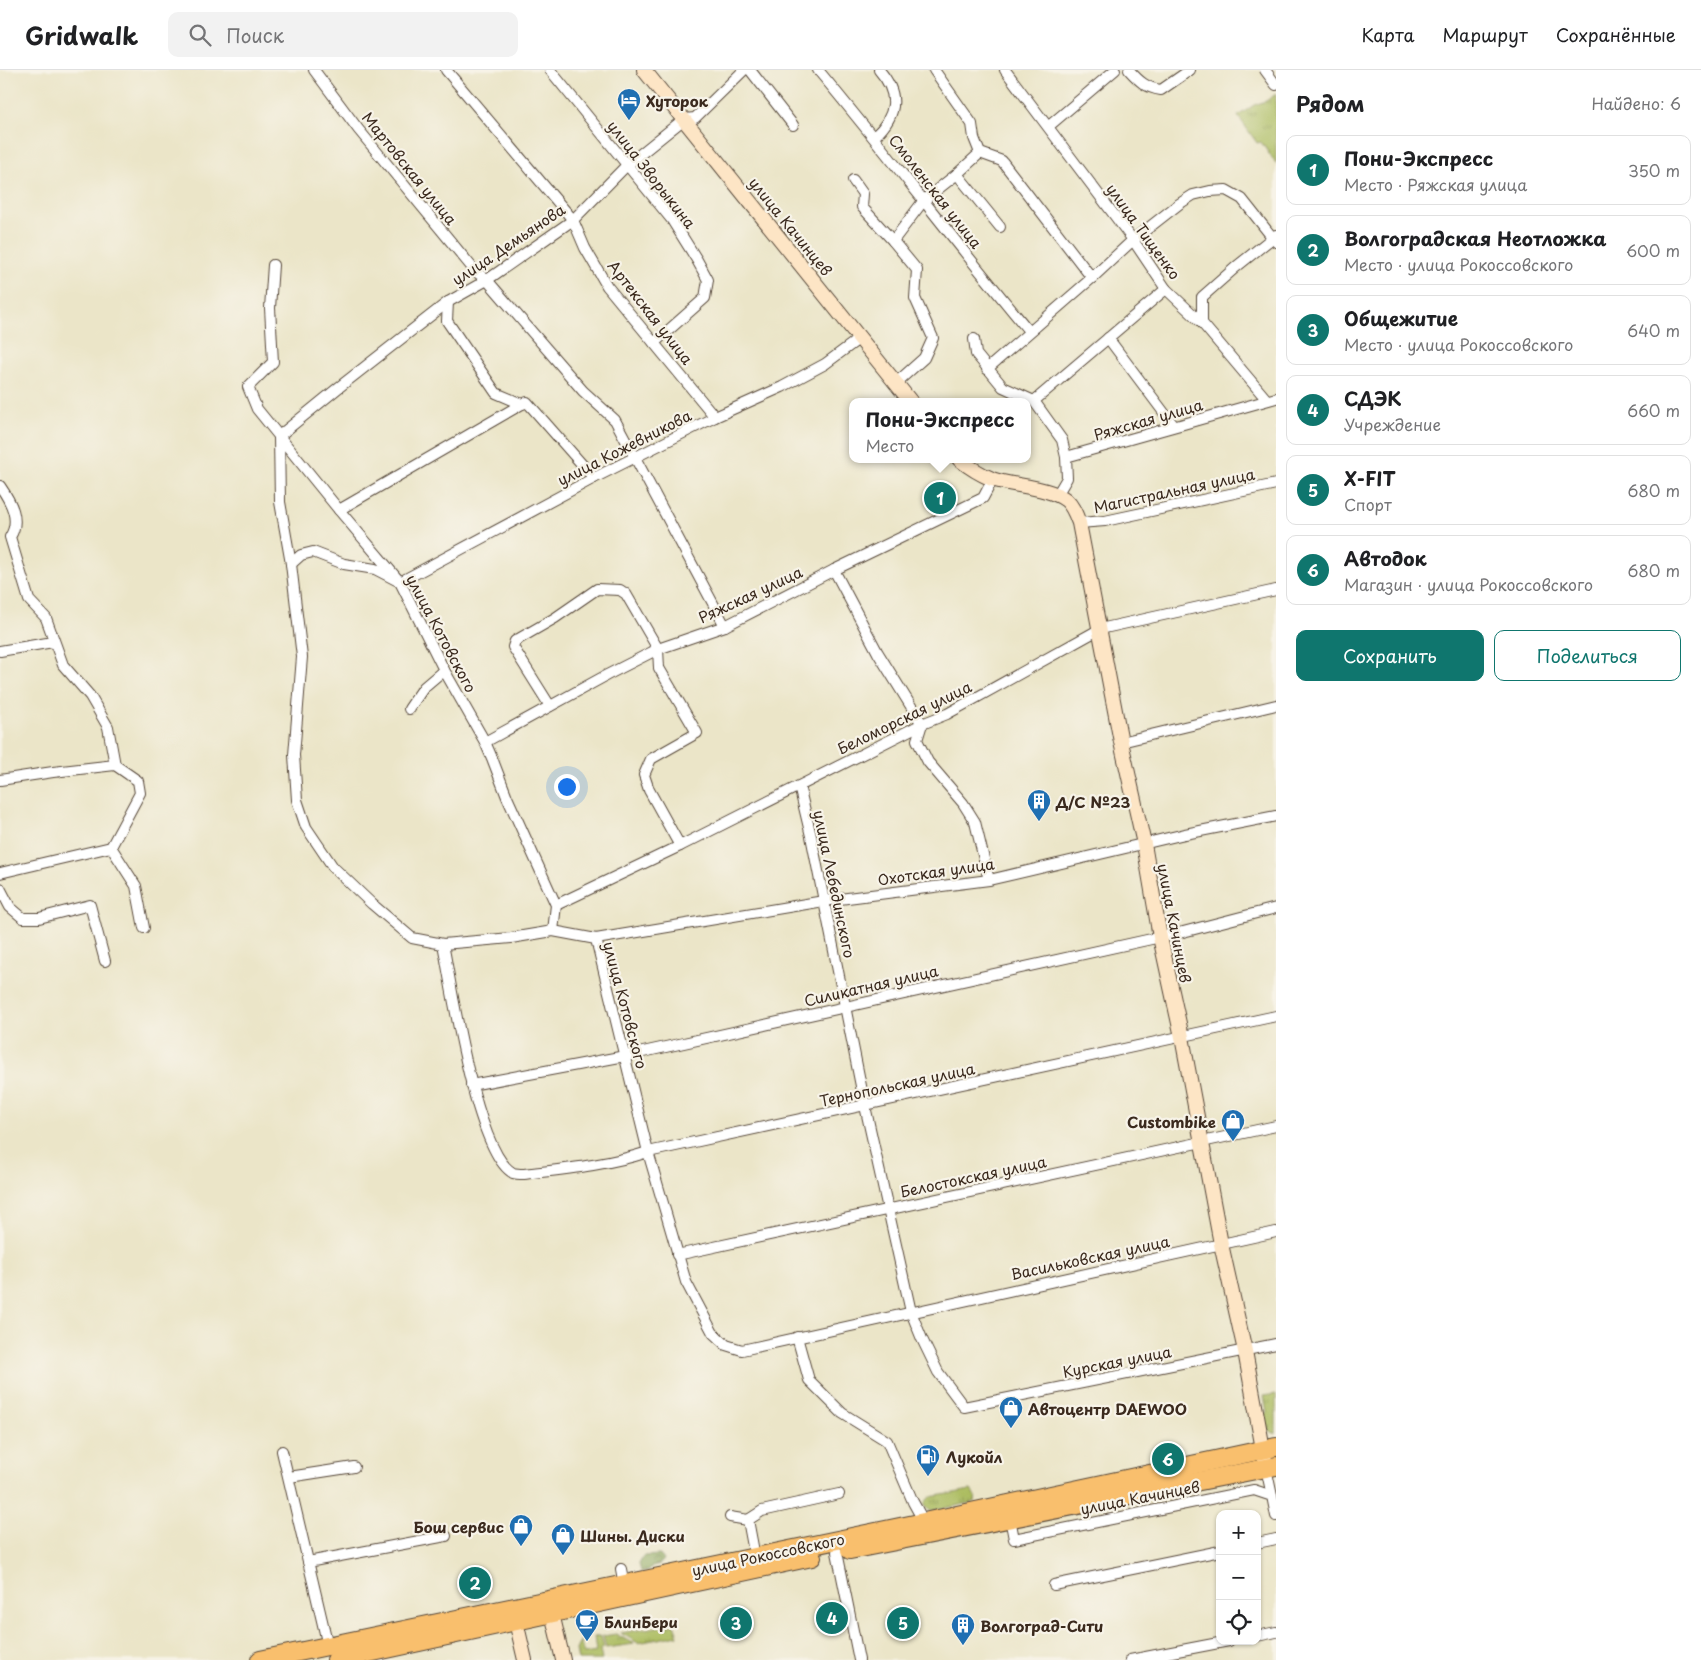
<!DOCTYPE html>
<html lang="ru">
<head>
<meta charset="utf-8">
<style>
  body { margin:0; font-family:"Playpen Sans",sans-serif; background:#f2f2f2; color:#202124 }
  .controls { position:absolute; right:15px; bottom:15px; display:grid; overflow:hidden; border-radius:10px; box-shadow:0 1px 4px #0004 }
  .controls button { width:45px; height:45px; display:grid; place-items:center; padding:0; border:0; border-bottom:1px solid #e0e0e0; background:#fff; color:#202124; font:25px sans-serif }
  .you { position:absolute; left:566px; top:716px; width:18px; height:18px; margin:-12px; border:4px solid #fff; border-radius:50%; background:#1a73e8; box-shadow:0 0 0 8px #1a73e833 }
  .badge { display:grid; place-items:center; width:32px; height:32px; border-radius:50%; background:#0f766e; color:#fff; font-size:16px; font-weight:700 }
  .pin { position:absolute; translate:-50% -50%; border:2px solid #fff; box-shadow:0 1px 5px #0006 }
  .popup { position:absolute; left:849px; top:328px; width:182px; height:65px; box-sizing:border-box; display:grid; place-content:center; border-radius:10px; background:#fff; filter:drop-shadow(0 1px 4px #0005); font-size:16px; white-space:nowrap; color:#757577 }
  .popup b { font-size:19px; color:#202124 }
  .popup::after { content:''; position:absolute; left:50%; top:100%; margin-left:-10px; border:10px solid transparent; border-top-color:#fff }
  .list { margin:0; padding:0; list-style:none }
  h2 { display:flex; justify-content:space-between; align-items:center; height:65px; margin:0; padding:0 20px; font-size:21px }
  h2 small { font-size:16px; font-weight:400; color:#757577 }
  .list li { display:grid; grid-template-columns:32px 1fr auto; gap:15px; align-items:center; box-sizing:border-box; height:70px; margin:0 10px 10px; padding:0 10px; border:1px solid #e0e0e0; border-radius:10px }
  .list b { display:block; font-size:19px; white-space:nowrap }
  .list p { margin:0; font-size:16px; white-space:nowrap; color:#757577 }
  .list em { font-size:16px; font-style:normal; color:#757577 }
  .actions { display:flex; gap:10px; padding:15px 20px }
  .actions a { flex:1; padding:11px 0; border:1px solid #0f766e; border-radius:10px; text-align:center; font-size:18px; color:#0f766e }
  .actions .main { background:#0f766e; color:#fff }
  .icon { flex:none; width:28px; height:28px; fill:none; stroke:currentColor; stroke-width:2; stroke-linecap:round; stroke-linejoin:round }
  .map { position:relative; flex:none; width:1276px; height:1590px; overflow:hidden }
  header { display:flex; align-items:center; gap:30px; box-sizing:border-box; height:70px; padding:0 25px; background:#fff; border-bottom:1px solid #e0e0e0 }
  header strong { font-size:24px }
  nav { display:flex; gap:28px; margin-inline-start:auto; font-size:18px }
  .search { width:350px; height:45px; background:#f2f2f2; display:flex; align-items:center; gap:12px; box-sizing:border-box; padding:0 18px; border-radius:10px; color:#757577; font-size:19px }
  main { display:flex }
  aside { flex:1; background:#fff }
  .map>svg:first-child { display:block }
</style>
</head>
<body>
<header>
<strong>Gridwalk</strong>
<div class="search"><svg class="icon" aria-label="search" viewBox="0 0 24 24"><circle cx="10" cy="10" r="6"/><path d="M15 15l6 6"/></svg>Поиск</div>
<nav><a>Карта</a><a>Маршрут</a><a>Сохранённые</a></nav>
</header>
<main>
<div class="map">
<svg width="1276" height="1590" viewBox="0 0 1276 1590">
  <defs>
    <pattern id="grass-tufts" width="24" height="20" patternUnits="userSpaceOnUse" patternTransform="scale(1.25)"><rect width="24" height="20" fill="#abbc5f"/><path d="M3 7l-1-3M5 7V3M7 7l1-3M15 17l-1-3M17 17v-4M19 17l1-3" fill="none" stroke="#8c994e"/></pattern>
    <pattern id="forest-crowns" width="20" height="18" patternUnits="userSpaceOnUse" patternTransform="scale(1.25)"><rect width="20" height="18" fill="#88a456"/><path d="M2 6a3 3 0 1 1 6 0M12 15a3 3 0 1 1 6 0" fill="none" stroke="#708647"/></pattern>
  </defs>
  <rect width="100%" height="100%" fill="#f7f3e8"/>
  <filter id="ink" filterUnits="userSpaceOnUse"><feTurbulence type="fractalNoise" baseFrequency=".02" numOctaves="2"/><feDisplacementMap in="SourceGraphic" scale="10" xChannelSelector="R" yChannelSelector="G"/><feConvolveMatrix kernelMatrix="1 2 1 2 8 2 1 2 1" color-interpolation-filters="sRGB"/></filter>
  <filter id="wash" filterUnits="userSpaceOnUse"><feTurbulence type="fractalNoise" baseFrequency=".0096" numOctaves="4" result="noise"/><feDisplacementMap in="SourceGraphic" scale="20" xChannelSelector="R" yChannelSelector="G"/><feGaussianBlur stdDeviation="1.12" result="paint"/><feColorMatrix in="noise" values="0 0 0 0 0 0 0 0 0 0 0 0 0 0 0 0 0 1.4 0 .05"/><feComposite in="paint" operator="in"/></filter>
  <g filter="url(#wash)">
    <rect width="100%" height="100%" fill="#ebe5c8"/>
    <g fill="url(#grass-tufts)" stroke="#73733e">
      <path d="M 1276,24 L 1276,94 L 1261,72 L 1257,73 L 1238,46 L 1254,35 L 1266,31 Z"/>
      <path d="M 1276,1324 L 1276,1364 L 1266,1359 L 1262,1346 L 1267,1342 L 1264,1326 Z"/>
      <path d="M 971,1420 L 976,1426 L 975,1431 L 971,1433 L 930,1441 L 925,1436 L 925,1432 L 930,1427 Z"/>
      <path d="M 674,1554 L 678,1565 L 638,1573 L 621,1563 Z"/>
      <path d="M 616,1564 L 634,1574 L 606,1578 L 603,1566 Z"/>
      <path d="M 601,1566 L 604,1578 L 600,1579 L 602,1590 L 578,1590 L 576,1580 L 580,1571 L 584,1584 L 596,1582 L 594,1567 Z"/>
    </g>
    <path fill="url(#forest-crowns)" stroke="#62673a" d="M 660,1485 L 664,1490 L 660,1494 L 652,1496 L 647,1502 L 641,1502 L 639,1493 L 643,1486 Z"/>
  </g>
  <g filter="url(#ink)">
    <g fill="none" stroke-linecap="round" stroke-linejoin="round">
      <g stroke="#554638" stroke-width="12">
        <g id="street">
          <path d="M 314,0 L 358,59 L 475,201 L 487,210 L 583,321 L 615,350 L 725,556"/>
          <path d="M 446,0 L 573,150 L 585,178 L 607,216 L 715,347"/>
          <path d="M 550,0 L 672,150 L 697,190 L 708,210 L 705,228 L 654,273"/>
          <path d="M 750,0 L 793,55"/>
          <path d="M 818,0 C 890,86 957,175 1029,261"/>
          <path d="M 934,0 L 972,54 L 974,68 L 980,83 L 1002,91 L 1092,208"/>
          <path d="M 1005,0 L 1133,170 L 1166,219 L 1202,253 L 1267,330"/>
          <path d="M 1129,0 C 1139,11 1146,18 1161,20 L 1190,0"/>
          <path d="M 1265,0 L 1276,15"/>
          <path d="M 1049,56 L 1115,0"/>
          <path d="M 874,67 C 897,46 900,24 879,0"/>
          <path d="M 957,104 L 1000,157"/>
          <path d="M 853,110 L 863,124 L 862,137 L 893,171"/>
          <path d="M 273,195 L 270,238 L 273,292 L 248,317 L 257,339 L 339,440 L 400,512 L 444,600 L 485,672 L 492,688 L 507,727 L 556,835 L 553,861"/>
          <path d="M 448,232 L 447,251 L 496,323 L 522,334 L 527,332 L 594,408"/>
          <path d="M 1202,253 L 1202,227 L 1236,197 L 1276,165"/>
          <path d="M 1108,268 L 1174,356"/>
          <path d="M 974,269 L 976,284 L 1003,317 L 1034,331 L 1062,370 L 1066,387"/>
          <path d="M 987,299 L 1092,208 L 1133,170 L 1179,134 L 1193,125 L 1210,121 L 1226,120 L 1242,129 L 1276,172"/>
          <path d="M 896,313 L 924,288 L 933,268 L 915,228 L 917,200 L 893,171 L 924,130 L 957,104 L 980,83"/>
          <path d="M 1034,331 L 1166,219"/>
          <path d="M 279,366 L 280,432 L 291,494 L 302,587 L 294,685 L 297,730 L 306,757 L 333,797 L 372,834 L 412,868 L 443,874 L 511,868 L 553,861 L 596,869 L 824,831 L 989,810 L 1185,764 L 1276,746"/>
          <path d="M 279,366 L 338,318 L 448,232 L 487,210 L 573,150 L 627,95 L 684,49 L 695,48 L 744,0"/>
          <path d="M 0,416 C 11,432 21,450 10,467 L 29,530 L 46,548 L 63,595 L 90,626 L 108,657 L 115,695 L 138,711 L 140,723 L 111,777"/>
          <path d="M 1057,425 L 1067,408 L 1066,387 L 1276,328"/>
          <path d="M 339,440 L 522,334"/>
          <path d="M 1079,453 L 1105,451 L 1276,414"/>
          <path d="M 291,494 L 301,485 L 313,482 L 344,494 L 375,499 L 400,512 L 594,408 L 715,347 L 782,317 L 825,294 L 860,268"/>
          <path d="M 834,500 L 878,583 L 922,654 L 917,670 L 928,692 L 963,733 L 975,752 L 989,810"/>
          <path d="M 0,581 L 53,572"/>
          <path d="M 550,636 L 513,577 L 515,571 L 555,548 L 597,519 L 620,520 L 626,524 L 658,579 L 659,598 L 697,663 L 651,689 L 644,705 L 649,720 L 680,776"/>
          <path d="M 409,639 L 424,617 L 444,600"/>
          <path d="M 485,672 L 607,605 L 658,579 L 725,556 L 834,500 L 983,428 L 993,409"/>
          <path d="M 1121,672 L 1276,635"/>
          <path d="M 0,710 L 53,702 L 115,695"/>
          <path d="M 799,716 L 811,766 L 865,1036 L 911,1242 L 922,1269 L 938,1302 L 964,1337 L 1276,1274"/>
          <path d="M 111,777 L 136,816 L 144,858"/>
          <path d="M 0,803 L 111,777"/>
          <path d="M 0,818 L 10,837 L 23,848 L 39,848 L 90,835 L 105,891"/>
          <path d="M 556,835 L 680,776 L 922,654 L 947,644 L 1100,559 L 1276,520"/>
          <path d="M 596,869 L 648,1082 L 686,1212 L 713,1263 L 726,1275 L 742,1280 L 1276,1162"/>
          <path d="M 443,874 C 452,918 476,1083 513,1103 C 516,1104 521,1104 524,1104 C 566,1099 608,1095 648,1082 L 1276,946"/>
          <path d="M 471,1015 L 625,986 L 1183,862 L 1276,838"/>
          <path d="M 677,1185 L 1276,1056"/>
          <path d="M 797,1267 L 809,1310 L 842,1343 L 887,1371 L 913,1432 L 924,1452"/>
          <path d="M 282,1381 L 328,1576"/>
          <path d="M 1266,1398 L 1272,1426"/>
          <path d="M 289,1407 L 354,1397"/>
          <path d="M 730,1447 L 748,1450 L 755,1487"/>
          <path d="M 1010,1448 L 1014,1469 L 1254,1420 L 1272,1426 L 1276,1446"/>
          <path d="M 748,1450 L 762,1441 L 839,1424"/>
          <path d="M 1257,1473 L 1276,1469"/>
          <path d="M 837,1482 L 859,1590"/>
          <path d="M 308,1492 L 446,1466"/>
          <path d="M 621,1499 L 624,1515"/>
          <path d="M 1054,1515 L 1220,1481"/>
          <path d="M 1257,1566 L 1276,1562"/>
          <path d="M 1130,1590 L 1229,1571"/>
        </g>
      </g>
      <g stroke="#554638" stroke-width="16">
        <g id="secondary">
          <path d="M 644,0 L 911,332"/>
          <path d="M 959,389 C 969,397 980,404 992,409 C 1012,416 1050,417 1066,430 C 1073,436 1076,445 1079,453 L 1121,672 L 1144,774 L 1160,867 L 1182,967 L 1221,1174 L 1245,1281 L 1265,1390"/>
          <path d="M 550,1535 L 563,1590"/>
          <path d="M 514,1543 L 525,1590"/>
        </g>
      </g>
      <g stroke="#554638" stroke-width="20">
        <g id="highway">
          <path d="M 850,1480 L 1276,1396"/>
          <path d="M 260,1590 L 924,1452 L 1276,1377"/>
          <path d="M 336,1590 L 812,1487"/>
        </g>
      </g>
      <use href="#street" stroke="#fff" stroke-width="10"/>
      <use href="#secondary" stroke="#fde5c5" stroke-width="14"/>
      <use href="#highway" stroke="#f9bf6d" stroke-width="18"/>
    </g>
  </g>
  <defs>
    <g id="hotel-pin" transform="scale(1.25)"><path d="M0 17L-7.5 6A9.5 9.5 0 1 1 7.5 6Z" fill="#1f6fb2" stroke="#f7f3e8"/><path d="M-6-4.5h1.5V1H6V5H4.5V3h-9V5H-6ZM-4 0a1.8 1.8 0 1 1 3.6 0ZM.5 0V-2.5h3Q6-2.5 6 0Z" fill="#fff"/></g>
    <g id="building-pin" transform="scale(1.25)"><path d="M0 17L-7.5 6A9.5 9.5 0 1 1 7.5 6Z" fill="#1f6fb2" stroke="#f7f3e8"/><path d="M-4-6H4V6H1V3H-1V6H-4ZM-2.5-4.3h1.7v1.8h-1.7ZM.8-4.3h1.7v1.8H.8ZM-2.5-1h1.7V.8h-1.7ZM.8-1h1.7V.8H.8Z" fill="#fff"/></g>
    <g id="shop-pin" transform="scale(1.25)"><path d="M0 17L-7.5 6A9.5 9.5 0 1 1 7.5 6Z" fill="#1f6fb2" stroke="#f7f3e8"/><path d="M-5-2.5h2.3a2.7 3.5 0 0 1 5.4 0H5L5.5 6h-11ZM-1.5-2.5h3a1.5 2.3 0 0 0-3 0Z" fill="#fff"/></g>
    <g id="fuel-pin" transform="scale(1.25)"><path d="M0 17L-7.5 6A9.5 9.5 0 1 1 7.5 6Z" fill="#1f6fb2" stroke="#f7f3e8"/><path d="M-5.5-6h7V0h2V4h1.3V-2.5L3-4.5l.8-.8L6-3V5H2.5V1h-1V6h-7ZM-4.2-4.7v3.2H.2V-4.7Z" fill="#fff"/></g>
    <g id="cafe-pin" transform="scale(1.25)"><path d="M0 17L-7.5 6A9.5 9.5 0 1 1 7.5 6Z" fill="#1f6fb2" stroke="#f7f3e8"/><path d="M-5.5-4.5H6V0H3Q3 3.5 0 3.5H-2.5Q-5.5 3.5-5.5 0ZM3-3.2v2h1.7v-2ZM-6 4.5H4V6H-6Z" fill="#fff"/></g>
  </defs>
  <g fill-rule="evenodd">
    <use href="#hotel-pin" x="629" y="30"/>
    <use href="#building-pin" x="1039" y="731"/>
    <use href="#shop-pin" x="1233" y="1051"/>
    <use href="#shop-pin" x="1011" y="1338"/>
    <use href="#fuel-pin" x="928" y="1386"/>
    <use href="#shop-pin" x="521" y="1456"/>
    <use href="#shop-pin" x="563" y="1465"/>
    <use href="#cafe-pin" x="587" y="1551"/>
    <use href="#building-pin" x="963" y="1555"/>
  </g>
  <g text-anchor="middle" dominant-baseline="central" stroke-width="4.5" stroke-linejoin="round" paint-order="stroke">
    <g font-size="15" font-weight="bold" fill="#3b2a1e" stroke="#f7f3e8" text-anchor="start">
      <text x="646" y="30">Хуторок</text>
      <text x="1056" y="731">Д/С №23</text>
      <text x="1216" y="1051" text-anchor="end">Custombike</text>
      <text x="1028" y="1338">Автоцентр DAEWOO</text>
      <text x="946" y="1386">Лукойл</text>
      <text x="504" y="1456" text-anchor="end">Бош сервис</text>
      <text x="580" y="1465">Шины. Диски</text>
      <text x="604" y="1551">БлинБери</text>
      <text x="980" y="1555">Волгоград-Сити</text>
    </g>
    <g font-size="15" fill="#3b2a1e" stroke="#f7f3e8">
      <text transform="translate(410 98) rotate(51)">Мартовская улица</text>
      <text transform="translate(652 104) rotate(52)">улица Зворыкина</text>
      <text transform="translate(936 121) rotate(52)">Смоленская улица</text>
      <text transform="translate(791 156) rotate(51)">улица Качинцев</text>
      <text transform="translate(1144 161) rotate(54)">улица Тищенко</text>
      <text transform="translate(508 174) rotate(-34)">улица Демьянова</text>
      <text transform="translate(651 242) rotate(52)">Артекская улица</text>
      <text transform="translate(1148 349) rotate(-16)">Ряжская улица</text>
      <text transform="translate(624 377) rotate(-27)">улица Кожевникова</text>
      <text transform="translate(1174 420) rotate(-12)">Магистральная улица</text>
      <text transform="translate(750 524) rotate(-25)">Ряжская улица</text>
      <text transform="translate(442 563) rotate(62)">улица Котовского</text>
      <text transform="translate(904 647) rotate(-26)">Беломорская улица</text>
      <text transform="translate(936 801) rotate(-8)">Охотская улица</text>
      <text transform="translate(835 814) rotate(78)">улица Лебединского</text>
      <text transform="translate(1175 853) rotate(79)">улица Качинцев</text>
      <text transform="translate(871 915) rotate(-13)">Силикатная улица</text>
      <text transform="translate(626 935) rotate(75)">улица Котовского</text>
      <text transform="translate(897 1014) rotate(-12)">Тернопольская улица</text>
      <text transform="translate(973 1106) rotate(-12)">Белостокская улица</text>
      <text transform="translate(1090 1187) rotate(-12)">Васильковская улица</text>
      <text transform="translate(1117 1291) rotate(-11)">Курская улица</text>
      <text transform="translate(1140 1427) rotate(-11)">улица Качинцев</text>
      <text transform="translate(768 1484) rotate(-12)">улица Рокоссовского</text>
    </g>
  </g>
</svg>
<div class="controls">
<button>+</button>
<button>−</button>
<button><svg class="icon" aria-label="locate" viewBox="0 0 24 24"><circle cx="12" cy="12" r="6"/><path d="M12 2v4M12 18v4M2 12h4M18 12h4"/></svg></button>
</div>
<div class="you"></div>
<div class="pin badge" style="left:940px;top:428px">1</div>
<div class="popup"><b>Пони-Экспресс</b>Место</div>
<div class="pin badge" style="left:475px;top:1513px">2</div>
<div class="pin badge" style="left:736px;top:1553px">3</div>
<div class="pin badge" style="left:832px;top:1548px">4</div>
<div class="pin badge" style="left:903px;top:1553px">5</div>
<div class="pin badge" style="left:1168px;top:1389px">6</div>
</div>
<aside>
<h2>Рядом<small>Найдено: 6</small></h2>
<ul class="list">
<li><span class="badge">1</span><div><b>Пони-Экспресс</b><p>Место · Ряжская улица</p></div><em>350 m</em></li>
<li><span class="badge">2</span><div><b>Волгоградская Неотложка</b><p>Место · улица Рокоссовского</p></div><em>600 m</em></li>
<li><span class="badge">3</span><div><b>Общежитие</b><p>Место · улица Рокоссовского</p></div><em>640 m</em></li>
<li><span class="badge">4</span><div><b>СДЭК</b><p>Учреждение</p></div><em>660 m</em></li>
<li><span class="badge">5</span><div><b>X-FIT</b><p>Спорт</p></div><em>680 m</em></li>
<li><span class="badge">6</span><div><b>Автодок</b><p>Магазин · улица Рокоссовского</p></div><em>680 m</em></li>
</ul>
<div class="actions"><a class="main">Сохранить</a><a>Поделиться</a></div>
</aside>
</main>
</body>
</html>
